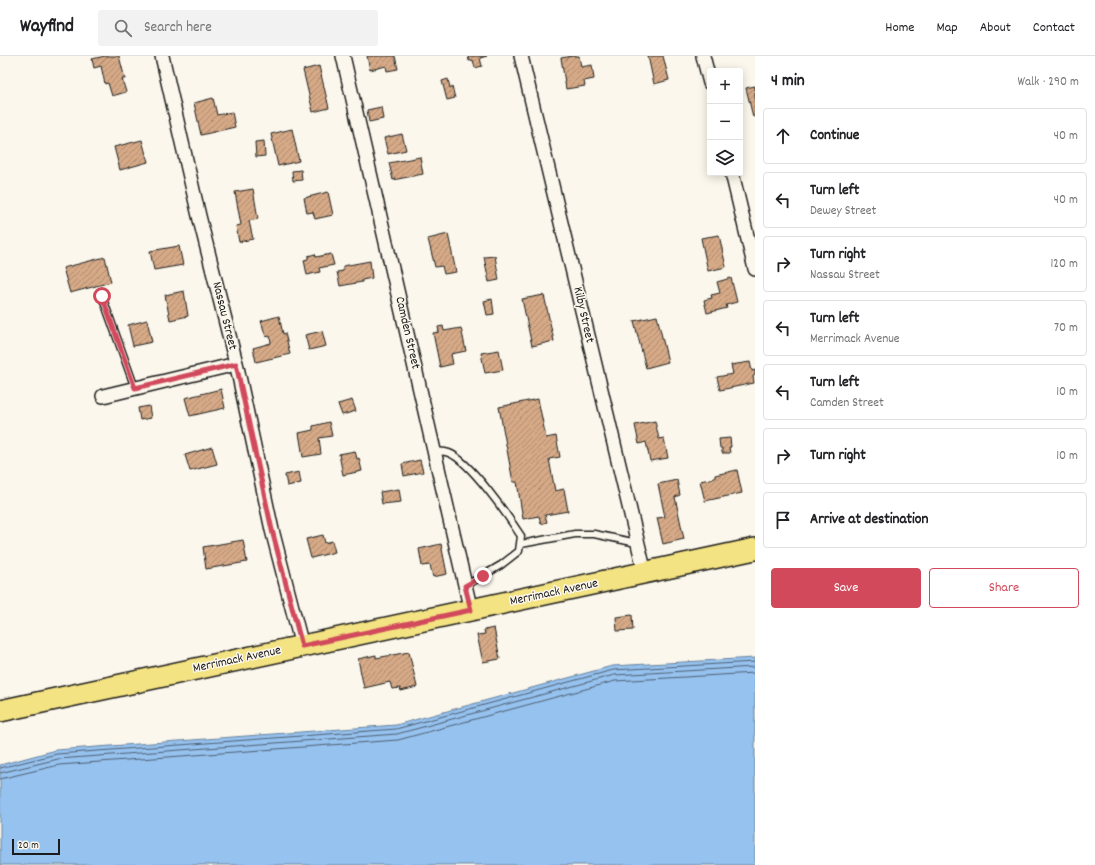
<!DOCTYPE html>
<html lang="en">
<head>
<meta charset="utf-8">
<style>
  body { margin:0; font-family:Dekko,sans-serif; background:#f2f2f2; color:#202124 }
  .controls { position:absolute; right:12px; top:12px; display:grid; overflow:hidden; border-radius:4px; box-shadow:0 2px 10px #0003 }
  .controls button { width:36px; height:36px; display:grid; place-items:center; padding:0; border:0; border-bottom:1px solid #e0e0e0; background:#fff; color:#202124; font:20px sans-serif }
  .scale { position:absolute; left:12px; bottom:10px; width:48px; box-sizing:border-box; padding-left:4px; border:2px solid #1c1c1c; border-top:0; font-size:11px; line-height:14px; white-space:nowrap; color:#1c1c1c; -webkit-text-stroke:3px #fbf7ec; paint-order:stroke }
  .stop { position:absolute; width:12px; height:12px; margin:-9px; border:3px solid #d1495b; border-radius:50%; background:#fff }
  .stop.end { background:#d1495b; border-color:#fff; box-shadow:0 1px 4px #0008 }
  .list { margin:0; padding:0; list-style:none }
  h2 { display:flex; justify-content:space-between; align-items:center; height:52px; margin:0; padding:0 16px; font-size:17px }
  h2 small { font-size:13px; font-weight:400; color:#757577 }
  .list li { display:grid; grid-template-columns:26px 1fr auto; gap:12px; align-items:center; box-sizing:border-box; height:56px; margin:0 8px 8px; padding:0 8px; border:1px solid #e0e0e0; border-radius:4px }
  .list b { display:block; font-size:15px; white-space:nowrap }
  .list p { margin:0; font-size:13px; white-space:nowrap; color:#757577 }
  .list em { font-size:13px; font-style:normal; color:#757577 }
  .actions { display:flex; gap:8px; padding:12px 16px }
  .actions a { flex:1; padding:9px 0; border:1px solid #d1495b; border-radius:4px; text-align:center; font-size:14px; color:#d1495b }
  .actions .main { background:#d1495b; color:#fff }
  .icon { flex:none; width:22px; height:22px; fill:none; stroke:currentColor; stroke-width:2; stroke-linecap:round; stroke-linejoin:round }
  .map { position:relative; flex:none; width:755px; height:809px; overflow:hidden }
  header { display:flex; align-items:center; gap:24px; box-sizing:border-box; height:56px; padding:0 20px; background:#fff; border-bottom:1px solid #e0e0e0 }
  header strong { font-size:19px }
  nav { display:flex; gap:22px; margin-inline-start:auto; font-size:14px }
  .search { width:280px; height:36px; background:#f2f2f2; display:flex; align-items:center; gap:10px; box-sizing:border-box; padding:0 14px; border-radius:4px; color:#757577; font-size:15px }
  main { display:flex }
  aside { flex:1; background:#fff }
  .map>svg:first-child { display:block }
</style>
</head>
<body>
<header>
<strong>Wayfind</strong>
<div class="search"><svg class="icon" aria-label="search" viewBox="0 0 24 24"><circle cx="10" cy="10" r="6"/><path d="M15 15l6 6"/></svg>Search here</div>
<nav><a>Home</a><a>Map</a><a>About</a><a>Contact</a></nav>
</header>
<main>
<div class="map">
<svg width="755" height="809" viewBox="0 0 755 809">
  <defs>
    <pattern id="building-hatch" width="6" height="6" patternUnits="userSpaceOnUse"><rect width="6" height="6" fill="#d6aa87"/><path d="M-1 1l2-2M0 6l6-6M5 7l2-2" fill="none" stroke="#ad8a6e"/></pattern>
  </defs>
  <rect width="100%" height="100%" fill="#fbf7ec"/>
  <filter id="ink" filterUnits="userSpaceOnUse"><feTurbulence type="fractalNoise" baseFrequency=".025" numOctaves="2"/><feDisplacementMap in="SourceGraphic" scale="8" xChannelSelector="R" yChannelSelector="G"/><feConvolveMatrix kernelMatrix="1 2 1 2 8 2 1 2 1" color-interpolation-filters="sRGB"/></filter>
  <g filter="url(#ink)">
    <path fill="#96c2ef" stroke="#65809b" d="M 755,602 L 755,809 L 0,809 L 0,709 L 56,694 L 396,669 L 612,610 Z"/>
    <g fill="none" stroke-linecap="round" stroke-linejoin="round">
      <g stroke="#4d5e70" stroke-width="1">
        <path d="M 0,712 L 57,698 L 396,673 L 613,614 L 755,606"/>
        <path d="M 0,717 L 58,703 L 397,678 L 614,619 L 755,611"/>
        <path d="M 0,723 L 59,709 L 398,684 L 615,625 L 755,617"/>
      </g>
    </g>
    <g fill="url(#building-hatch)" stroke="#1c1c1c">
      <path d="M 105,0 L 119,0 L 125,23 L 122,23 L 126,36 L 112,40 L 108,27 L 105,28 L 101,10 L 94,12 L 92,3 Z"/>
      <path d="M 367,0 L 395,0 L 398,13 L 387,15 L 386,10 L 370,14 Z"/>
      <path d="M 468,0 L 487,0 L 480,2 L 482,10 L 475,12 L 473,4 L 469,5 Z"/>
      <path d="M 573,0 L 579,0 L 581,11 L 592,9 L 594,23 L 584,25 L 585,30 L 566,33 L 561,2 Z"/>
      <path d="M 648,0 L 663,0 L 669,24 L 654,28 Z"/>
      <path d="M 319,10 L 329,52 L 313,56 L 303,14 Z"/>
      <path d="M 448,23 L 450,32 L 452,31 L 455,42 L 447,44 L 442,25 Z"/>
      <path d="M 755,30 L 755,60 L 753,61 L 746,32 Z"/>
      <path d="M 213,42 L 217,59 L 232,56 L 235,71 L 201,79 L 194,47 Z"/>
      <path d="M 381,51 L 383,63 L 369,66 L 367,54 Z"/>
      <path d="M 292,73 L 299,105 L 278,110 L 271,78 Z"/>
      <path d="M 402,78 L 406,94 L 388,98 L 384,82 Z"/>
      <path d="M 142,84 L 148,106 L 120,114 L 114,91 Z"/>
      <path d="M 264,85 L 265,100 L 256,101 L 255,86 Z"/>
      <path d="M 420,101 L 423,118 L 393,124 L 389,107 Z"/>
      <path d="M 301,114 L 302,124 L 293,125 L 292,115 Z"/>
      <path d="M 253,133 L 258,163 L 249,165 L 253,183 L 239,186 L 236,170 L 241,169 L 235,136 Z"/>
      <path d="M 328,136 L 333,159 L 315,163 L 313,156 L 307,157 L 304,142 Z"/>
      <path d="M 448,178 L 456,216 L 444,218 L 442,210 L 435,211 L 428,183 Z"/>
      <path d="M 719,179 L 726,211 L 708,215 L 701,182 Z"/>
      <path d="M 179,190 L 183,209 L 154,214 L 150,195 Z"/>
      <path d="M 315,198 L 316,201 L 331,198 L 334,209 L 319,212 L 320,216 L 307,219 L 304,204 L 308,203 L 308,200 Z"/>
      <path d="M 495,200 L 499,224 L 489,226 L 484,201 Z"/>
      <path d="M 105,201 L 111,226 L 70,237 L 63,212 Z"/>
      <path d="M 370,205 L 372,222 L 362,224 L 362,226 L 340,230 L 337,216 L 343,215 L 343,210 Z"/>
      <path d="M 731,222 L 737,246 L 726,249 L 727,252 L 707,257 L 704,244 L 712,242 L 711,239 L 720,237 L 717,226 Z"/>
      <path d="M 184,235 L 188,260 L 170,264 L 165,239 Z"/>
      <path d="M 544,239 L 554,285 L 532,290 L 522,243 Z"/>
      <path d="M 492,243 L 494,258 L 487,259 L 484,245 Z"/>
      <path d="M 279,260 L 283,278 L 285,277 L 290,298 L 256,306 L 253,292 L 271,287 L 270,280 L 266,281 L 261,265 Z"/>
      <path d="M 657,260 L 668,306 L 646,312 L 634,265 Z"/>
      <path d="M 147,264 L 152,286 L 133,290 L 128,269 Z"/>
      <path d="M 443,270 L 444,275 L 461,272 L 466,295 L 451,298 L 453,308 L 440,311 L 433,277 L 439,276 L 438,271 Z"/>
      <path d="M 322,275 L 326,290 L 309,294 L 305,279 Z"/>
      <path d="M 499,294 L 503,314 L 485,317 L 481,297 Z"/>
      <path d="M 750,306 L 752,315 L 755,314 L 755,319 L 753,320 L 754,327 L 720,334 L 717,321 L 733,318 L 731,309 Z"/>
      <path d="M 221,333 L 225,352 L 190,360 L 185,342 Z"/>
      <path d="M 538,343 L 546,382 L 556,380 L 560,401 L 549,403 L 555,435 L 564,433 L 568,455 L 545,459 L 547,466 L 541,468 L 539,460 L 523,463 L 517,426 L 513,426 L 499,351 Z"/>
      <path d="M 352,344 L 356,355 L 342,359 L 338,348 Z"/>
      <path d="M 149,350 L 151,362 L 140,364 L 138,352 Z"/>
      <path d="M 655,365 L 659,383 L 664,382 L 668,402 L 650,405 L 646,386 L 639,388 L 635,369 Z"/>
      <path d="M 329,366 L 332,380 L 319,382 L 321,398 L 303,401 L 299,377 L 313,374 L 313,370 Z"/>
      <path d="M 730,382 L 731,391 L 729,391 L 730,397 L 722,397 L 722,392 L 720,392 L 719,383 Z"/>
      <path d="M 212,391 L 217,408 L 190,415 L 185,399 Z"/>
      <path d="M 355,395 L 357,403 L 359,402 L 362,415 L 343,419 L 339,398 Z"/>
      <path d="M 420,404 L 423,416 L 404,420 L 402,408 Z"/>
      <path d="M 737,414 L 742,437 L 705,445 L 700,425 L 715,422 L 715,419 Z"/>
      <path d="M 299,416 L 301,427 L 287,430 L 285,419 Z"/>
      <path d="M 677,424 L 680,439 L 675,441 L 684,483 L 663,488 L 657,462 L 665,461 L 658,428 Z"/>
      <path d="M 399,433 L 401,446 L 382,448 L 380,436 Z"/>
      <path d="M 323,479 L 325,487 L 332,485 L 335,496 L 311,502 L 306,483 Z"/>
      <path d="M 243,484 L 247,506 L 206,513 L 203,491 Z"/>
      <path d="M 441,488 L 447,518 L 433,521 L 430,509 L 422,510 L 419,493 Z"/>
      <path d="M 632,559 L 633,574 L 617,575 L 616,561 Z"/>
      <path d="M 494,572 L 500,603 L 483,606 L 477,579 L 485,578 L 484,574 Z"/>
      <path d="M 409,596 L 417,631 L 401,635 L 400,632 L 392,633 L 390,626 L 364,632 L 358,603 L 376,599 L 376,602 Z"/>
    </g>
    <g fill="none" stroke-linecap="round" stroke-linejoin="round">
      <g stroke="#1c1c1c" stroke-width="9">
        <g id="service">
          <path d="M 102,240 L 135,332"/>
          <path d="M 434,396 C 440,395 444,395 449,397 C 470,405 508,460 521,480 L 519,495 L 501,509 L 465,530"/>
          <path d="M 521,488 L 575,478 L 594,478 L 637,487"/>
        </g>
      </g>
      <g stroke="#1c1c1c" stroke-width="16">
        <g id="minor">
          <path d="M 162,0 L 199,160 L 237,311 L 272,474 L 302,590"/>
          <path d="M 343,0 L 471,555"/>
          <path d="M 521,0 L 645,517"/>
          <path d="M 703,0 L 710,27"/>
          <path d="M 732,117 L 755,213"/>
          <path d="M 103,340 L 236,308"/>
        </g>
      </g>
      <g stroke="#1c1c1c" stroke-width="24">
        <path id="primary" d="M 0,655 L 755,493"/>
      </g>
      <use href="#service" stroke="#fbf7ec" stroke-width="6"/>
      <use href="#minor" stroke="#fbf7ec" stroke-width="13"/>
      <use href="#primary" stroke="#f4e382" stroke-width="21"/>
    </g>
  </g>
  <g fill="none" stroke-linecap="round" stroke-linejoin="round" filter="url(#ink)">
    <path stroke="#d1495b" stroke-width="5" d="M 102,240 L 135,332 L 236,308 L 272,474 L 302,590 L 471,554 L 465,530 L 483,520"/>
  </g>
  <g text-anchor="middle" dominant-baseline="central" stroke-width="3" stroke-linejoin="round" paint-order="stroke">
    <g font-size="13" fill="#1c1c1c" stroke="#fbf7ec">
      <text transform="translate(583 259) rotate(77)">Kilby Street</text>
      <text transform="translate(224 260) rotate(76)">Nassau Street</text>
      <text transform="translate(407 277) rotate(77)">Camden Street</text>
      <text transform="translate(554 537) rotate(-12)">Merrimack Avenue</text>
      <text transform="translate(237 604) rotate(-12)">Merrimack Avenue</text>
    </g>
  </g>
</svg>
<div class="controls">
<button>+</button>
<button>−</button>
<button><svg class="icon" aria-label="layers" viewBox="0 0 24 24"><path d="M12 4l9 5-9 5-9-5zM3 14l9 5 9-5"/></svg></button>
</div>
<div class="scale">20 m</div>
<div class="stop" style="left:102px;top:240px"></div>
<div class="stop end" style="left:483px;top:520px"></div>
</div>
<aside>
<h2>4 min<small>Walk · 290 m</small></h2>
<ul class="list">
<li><svg class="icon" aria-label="ahead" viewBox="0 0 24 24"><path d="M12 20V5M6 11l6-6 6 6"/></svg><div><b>Continue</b></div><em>40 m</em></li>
<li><svg class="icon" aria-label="left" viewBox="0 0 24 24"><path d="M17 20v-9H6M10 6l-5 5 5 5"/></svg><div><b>Turn left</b><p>Dewey Street</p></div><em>40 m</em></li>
<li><svg class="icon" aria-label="right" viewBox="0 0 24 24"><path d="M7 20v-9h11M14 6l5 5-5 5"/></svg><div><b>Turn right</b><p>Nassau Street</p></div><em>120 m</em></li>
<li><svg class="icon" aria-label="left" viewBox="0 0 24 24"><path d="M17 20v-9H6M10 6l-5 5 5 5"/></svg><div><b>Turn left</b><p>Merrimack Avenue</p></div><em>70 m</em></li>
<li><svg class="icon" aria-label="left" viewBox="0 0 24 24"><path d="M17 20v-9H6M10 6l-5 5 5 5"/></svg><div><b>Turn left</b><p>Camden Street</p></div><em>10 m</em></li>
<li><svg class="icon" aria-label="right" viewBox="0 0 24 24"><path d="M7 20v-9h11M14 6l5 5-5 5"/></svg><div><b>Turn right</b></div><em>10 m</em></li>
<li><svg class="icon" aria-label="arrive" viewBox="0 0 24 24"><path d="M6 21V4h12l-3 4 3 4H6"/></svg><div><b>Arrive at destination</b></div></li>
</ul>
<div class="actions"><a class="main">Save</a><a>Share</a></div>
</aside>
</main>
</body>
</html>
